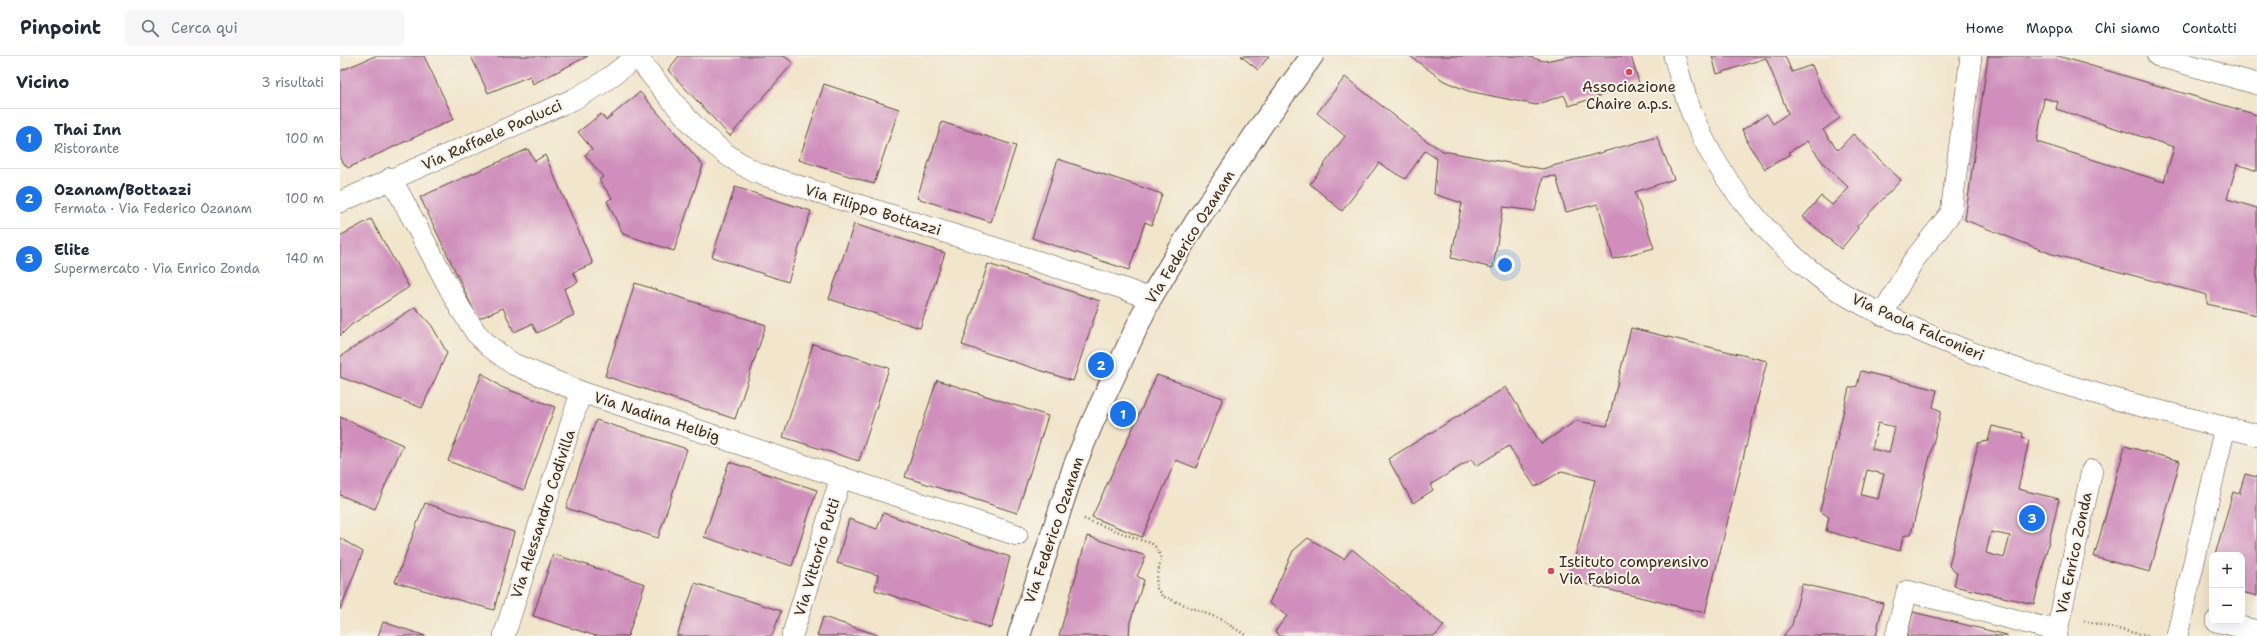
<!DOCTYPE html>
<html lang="it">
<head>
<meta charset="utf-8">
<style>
  body { margin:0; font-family:"Shantell Sans",sans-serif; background:#f6f6f7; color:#1f2937 }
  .controls { position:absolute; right:12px; bottom:12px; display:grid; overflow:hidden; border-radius:8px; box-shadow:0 4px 16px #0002 }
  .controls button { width:36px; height:36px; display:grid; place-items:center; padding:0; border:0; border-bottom:1px solid #e0e1e3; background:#fff; color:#1f2937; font:20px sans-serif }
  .you { position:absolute; left:1165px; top:209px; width:14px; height:14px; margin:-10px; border:3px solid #fff; border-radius:50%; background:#1a73e8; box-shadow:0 0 0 6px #1a73e833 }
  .badge { display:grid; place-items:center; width:26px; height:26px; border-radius:50%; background:#1a73e8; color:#fff; font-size:13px; font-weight:700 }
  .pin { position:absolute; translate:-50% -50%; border:2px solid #fff; box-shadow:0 1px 4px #0006 }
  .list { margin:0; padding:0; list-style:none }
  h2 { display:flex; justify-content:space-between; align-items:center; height:52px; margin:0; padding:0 16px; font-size:17px }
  h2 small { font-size:13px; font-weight:400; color:#747a83 }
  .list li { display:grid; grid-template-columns:26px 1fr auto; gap:12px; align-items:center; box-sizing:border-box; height:60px; padding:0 16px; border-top:1px solid #e0e1e3 }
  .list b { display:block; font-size:15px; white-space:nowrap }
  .list p { margin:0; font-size:13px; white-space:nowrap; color:#747a83 }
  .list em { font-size:13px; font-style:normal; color:#747a83 }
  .icon { flex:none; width:22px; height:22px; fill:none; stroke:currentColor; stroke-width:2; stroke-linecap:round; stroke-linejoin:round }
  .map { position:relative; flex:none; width:1917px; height:580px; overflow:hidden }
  header { display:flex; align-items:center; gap:24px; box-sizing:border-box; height:56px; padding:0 20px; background:#fff; border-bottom:1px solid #e0e1e3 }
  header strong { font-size:19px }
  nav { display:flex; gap:22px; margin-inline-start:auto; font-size:14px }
  .search { width:280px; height:36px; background:#f6f6f7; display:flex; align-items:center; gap:10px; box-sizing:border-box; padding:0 14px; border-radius:8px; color:#747a83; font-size:15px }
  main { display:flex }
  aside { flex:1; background:#fff }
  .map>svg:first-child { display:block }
</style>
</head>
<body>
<header>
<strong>Pinpoint</strong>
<div class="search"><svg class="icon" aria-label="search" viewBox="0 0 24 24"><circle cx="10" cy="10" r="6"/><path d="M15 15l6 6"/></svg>Cerca qui</div>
<nav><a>Home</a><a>Mappa</a><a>Chi siamo</a><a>Contatti</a></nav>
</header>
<main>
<aside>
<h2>Vicino<small>3 risultati</small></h2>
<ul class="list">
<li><span class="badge">1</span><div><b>Thai Inn</b><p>Ristorante</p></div><em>100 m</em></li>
<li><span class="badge">2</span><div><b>Ozanam/Bottazzi</b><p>Fermata · Via Federico Ozanam</p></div><em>100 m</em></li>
<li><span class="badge">3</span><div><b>Elite</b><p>Supermercato · Via Enrico Zonda</p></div><em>140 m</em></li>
</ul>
</aside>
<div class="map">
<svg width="1917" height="580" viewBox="0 0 1917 580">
  <rect width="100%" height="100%" fill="#f7f3e8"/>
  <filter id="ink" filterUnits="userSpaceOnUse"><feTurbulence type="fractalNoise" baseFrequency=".025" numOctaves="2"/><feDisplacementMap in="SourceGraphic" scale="8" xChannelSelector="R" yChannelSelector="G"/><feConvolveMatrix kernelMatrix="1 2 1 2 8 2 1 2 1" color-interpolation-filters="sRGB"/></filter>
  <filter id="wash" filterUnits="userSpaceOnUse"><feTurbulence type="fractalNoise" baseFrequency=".012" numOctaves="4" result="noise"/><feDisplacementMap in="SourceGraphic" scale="16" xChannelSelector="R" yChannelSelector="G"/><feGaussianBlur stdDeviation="0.9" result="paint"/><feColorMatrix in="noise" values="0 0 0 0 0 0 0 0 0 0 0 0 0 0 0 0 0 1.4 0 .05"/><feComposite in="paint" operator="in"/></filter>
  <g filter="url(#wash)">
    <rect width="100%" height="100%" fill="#f1e5cb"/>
    <g id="blocks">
      <g fill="#cf8ebc" fill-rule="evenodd">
        <path d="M 35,0 L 84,0 L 114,63 L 8,112 L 0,103 L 0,15 Z"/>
        <path d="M 131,0 L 248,0 L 193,28 L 190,20 L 148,37 Z"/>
        <path d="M 339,0 L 444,0 L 453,7 L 390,80 L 328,14 Z"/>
        <path d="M 901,0 L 929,0 L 918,14 Z"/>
        <path d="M 1070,0 L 1186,0 L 1204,5 L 1232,0 L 1291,0 L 1299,27 L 1229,50 L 1224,39 L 1196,49 L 1128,35 L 1104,25 Z"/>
        <path d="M 1372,0 L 1445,0 L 1452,16 L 1472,9 L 1482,35 L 1500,62 L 1483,74 L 1498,94 L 1513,78 L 1561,124 L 1517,170 L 1518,172 L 1501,193 L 1463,161 L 1481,140 L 1492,149 L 1509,132 L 1484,108 L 1467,85 L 1449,96 L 1451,98 L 1425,113 L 1406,85 L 1408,85 L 1402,74 L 1427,58 L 1433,68 L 1448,57 L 1426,2 L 1377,18 Z"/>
        <path d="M 1648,0 L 1718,0 L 1917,59 L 1917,115 L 1897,108 L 1887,143 L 1917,152 L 1917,259 L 1867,248 L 1867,239 L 1712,198 L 1625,164 ZM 1704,42 L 1718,46 L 1716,53 L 1834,91 L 1824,126 L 1697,86 Z"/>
        <path d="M 1005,21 L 1084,83 L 1103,95 L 1202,113 L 1317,81 L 1334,123 L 1295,136 L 1314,192 L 1273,203 L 1258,148 L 1226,156 L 1216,120 L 1203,121 L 1195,155 L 1163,151 L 1153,212 L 1111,202 L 1122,147 L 1094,138 L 1097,103 L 1085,95 L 1065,123 L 1039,107 L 1002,155 L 970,128 L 1005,80 L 977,57 Z"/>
        <path d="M 484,28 L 559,53 L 534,128 L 459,104 Z"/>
        <path d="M 300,36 L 363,109 L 334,195 L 283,178 L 267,145 L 272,142 L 259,124 L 263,121 L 245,99 L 252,93 L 238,76 L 261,58 L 266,64 Z"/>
        <path d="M 602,66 L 676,90 L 651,166 L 577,142 Z"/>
        <path d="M 188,93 L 195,105 L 205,99 L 253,208 L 233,216 L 238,226 L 224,233 L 234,259 L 197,277 L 192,268 L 174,276 L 163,252 L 138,263 L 80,141 Z"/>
        <path d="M 718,103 L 822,138 L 812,169 L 805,166 L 789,214 L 692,182 Z"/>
        <path d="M 395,131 L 471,155 L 448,226 L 372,201 Z"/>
        <path d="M 31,163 L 69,231 L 11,269 L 0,280 L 0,180 Z"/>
        <path d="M 514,168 L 605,197 L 580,272 L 489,243 Z"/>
        <path d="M 648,208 L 760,245 L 733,325 L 622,289 Z"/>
        <path d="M 295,227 L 426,269 L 395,363 L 265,320 Z"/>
        <path d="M 75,251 L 92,270 L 107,297 L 82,352 L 0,321 L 1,300 Z"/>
        <path d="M 1291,272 L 1427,305 L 1365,557 L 1229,524 L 1255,424 L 1222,415 L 1195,431 L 1169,390 L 1136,410 L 1132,403 L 1090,429 L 1093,434 L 1073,447 L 1048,403 L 1166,331 L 1201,388 L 1236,365 L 1267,370 Z"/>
        <path d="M 473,288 L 549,312 L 519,405 L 443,381 Z"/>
        <path d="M 1521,315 L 1597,334 L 1593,351 L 1601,355 L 1571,478 L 1563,480 L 1560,495 L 1486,475 L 1489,461 L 1480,455 L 1509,332 L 1517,330 ZM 1538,367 L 1555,371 L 1549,397 L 1532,393 ZM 1527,414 L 1544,418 L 1538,443 L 1521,439 Z"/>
        <path d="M 142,317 L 161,331 L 215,351 L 184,434 L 108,405 Z"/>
        <path d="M 817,319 L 883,342 L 856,412 L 836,404 L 802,481 L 752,461 Z"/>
        <path d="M 597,324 L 708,360 L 677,457 L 565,421 Z"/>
        <path d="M 0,361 L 63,389 L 35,453 L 0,439 Z"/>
        <path d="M 256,364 L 347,393 L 318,482 L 226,452 Z"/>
        <path d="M 1652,370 L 1683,377 L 1682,382 L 1689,384 L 1678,433 L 1719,443 L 1694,548 L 1614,530 L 1617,517 L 1609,510 L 1638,387 L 1648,385 ZM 1651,476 L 1670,480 L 1664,502 L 1646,497 Z"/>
        <path d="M 1785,390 L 1840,405 L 1810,516 L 1754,501 Z"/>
        <path d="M 389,406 L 477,434 L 452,510 L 364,481 Z"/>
        <path d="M 1905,418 L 1917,421 L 1917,540 L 1902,536 L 1902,499 L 1875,499 L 1893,436 L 1899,438 Z"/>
        <path d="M 85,447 L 174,476 L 154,554 L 55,526 Z"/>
        <path d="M 543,457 L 670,501 L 651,572 L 535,534 L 538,519 L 497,507 L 509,463 L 537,473 Z"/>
        <path d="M 747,480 L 806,500 L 797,520 L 804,524 L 790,566 L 789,580 L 719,580 Z"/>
        <path d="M 0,482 L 23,496 L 0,554 Z"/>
        <path d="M 968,482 L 1004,503 L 1012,493 L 1104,570 L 1095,580 L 940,580 L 935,575 L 947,560 L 929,547 L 953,495 Z"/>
        <path d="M 213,498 L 305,528 L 288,580 L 256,580 L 193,560 Z"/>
        <path d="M 355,527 L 441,555 L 432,580 L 337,580 Z"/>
        <path d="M 1462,528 L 1543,547 L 1536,580 L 1443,580 L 1452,569 Z"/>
        <path d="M 1573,556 L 1667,579 L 1667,580 L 1567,580 Z"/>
        <path d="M 483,561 L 541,580 L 477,580 Z"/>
        <path d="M 43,566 L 86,580 L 38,580 Z"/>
      </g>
    </g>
  </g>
  <g filter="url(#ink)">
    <use href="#blocks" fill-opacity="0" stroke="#564638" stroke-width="1"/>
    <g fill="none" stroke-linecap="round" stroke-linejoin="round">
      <g stroke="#564638" stroke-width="22">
        <g id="minor">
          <path d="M 1334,0 C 1339,16 1343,34 1349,50 C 1374,117 1423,178 1480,222 C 1508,243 1539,257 1571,271 C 1680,321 1800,351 1917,379"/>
          <path d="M 1818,0 L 1917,28"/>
          <path d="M 297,1 C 334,47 363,90 417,117 L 782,232 L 810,243"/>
          <path d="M 51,122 L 120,252 L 136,277 L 150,291 L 173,308 L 241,336 L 677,479"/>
          <path d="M 0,146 L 232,44 L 259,29 L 298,0"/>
          <path d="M 1542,259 L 1573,205 L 1611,157 L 1631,0"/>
          <path d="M 1876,565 L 1917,575"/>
          <path d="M 164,580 L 241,336"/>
          <path d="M 452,580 L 501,421"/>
          <path d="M 1556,580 L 1567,535 L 1717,575"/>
          <path d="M 1716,580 L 1752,414"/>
          <path d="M 1837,580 L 1885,371"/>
        </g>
      </g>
      <g stroke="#564638" stroke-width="24">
        <path id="tertiary" d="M 679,580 L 734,411 L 753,365 L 810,243 L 856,166 L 923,67 L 972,0"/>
      </g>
      <g stroke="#564638" stroke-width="2.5" stroke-dasharray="1 3" stroke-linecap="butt">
        <path d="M 744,463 L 812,488 C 828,500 816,514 816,531 L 822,540 L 880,563 L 907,580"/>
        <path d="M 1744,565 L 1807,580"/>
      </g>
      <use href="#minor" stroke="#fff" stroke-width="21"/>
      <use href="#tertiary" stroke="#fff" stroke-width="22"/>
    </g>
  </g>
  <g fill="#d1495b" stroke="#f7f3e8" stroke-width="1.5">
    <circle cx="1289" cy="16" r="4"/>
    <circle cx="1211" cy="515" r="4"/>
  </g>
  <g text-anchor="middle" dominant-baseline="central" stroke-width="4" stroke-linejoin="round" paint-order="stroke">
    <g font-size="15" fill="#3b2a1e" stroke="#f7f3e8">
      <text x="1289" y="31">Associazione<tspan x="1289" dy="17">Chaire a.p.s.</tspan></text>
      <text x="1219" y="506" text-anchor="start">Istituto comprensivo<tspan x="1219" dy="17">Via Fabiola</tspan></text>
    </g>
    <g font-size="15" fill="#3b2a1e" stroke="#f7f3e8">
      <text transform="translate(152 79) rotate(-24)">Via Raffaele Paolucci</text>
      <text transform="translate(533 154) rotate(17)">Via Filippo Bottazzi</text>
      <text transform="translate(850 181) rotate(-58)">Via Federico Ozanam</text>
      <text transform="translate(1578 271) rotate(24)">Via Paola Falconieri</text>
      <text transform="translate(317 361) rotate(18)">Via Nadina Helbig</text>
      <text transform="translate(203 458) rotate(-72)">Via Alessandro Codivilla</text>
      <text transform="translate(714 474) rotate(-71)">Via Federico Ozanam</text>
      <text transform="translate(1734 497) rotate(-78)">Via Enrico Zonda</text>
      <text transform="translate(477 501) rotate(-73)">Via Vittorio Putti</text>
    </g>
  </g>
</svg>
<div class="controls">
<button>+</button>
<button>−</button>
</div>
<div class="you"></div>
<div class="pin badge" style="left:783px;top:358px">1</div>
<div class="pin badge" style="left:761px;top:309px">2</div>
<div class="pin badge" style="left:1692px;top:462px">3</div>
</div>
</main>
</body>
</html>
